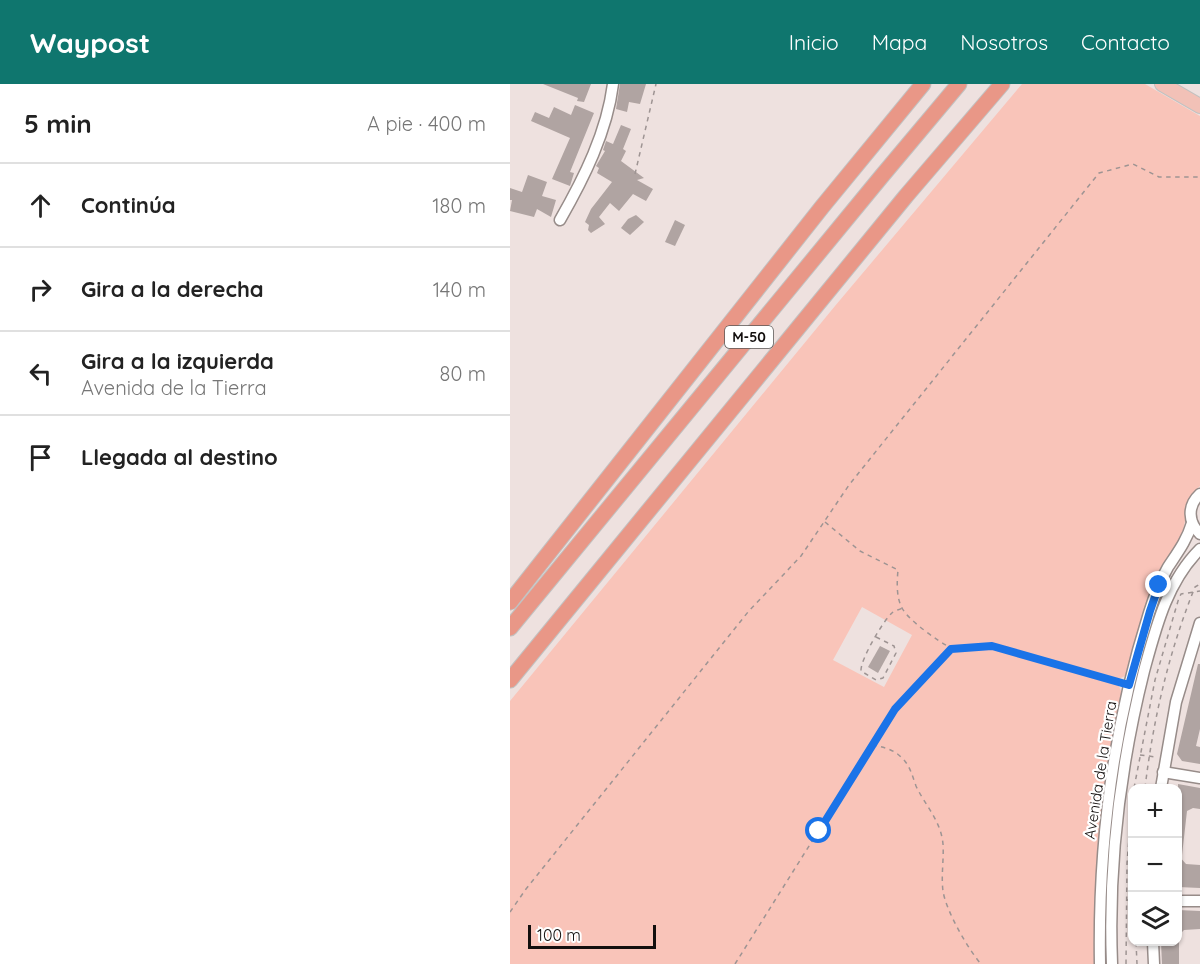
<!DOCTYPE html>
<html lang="es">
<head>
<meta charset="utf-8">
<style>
  body { margin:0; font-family:Quicksand,sans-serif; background:#f6f6f6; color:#222 }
  .controls { position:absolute; right:18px; bottom:18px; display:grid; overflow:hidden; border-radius:12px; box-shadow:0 2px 4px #0004 }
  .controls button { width:54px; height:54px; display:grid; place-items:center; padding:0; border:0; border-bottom:2px solid #e0e0e0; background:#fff; color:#222; font:30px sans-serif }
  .scale { position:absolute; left:18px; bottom:15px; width:128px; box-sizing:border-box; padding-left:6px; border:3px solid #130f0e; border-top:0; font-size:16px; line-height:21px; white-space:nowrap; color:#130f0e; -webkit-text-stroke:4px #fff; paint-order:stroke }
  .stop { position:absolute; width:18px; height:18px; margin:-14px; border:4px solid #1a73e8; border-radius:50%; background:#fff }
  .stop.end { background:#1a73e8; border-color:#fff; box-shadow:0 2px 6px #0008 }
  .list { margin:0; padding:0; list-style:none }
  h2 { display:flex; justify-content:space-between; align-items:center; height:78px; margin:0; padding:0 24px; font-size:26px }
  h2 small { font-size:20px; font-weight:400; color:#767676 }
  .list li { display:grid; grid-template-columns:39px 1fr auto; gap:18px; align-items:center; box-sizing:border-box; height:84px; padding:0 24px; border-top:2px solid #e0e0e0 }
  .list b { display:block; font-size:22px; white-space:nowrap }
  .list p { margin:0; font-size:20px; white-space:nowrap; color:#767676 }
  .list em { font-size:20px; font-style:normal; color:#767676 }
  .icon { flex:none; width:33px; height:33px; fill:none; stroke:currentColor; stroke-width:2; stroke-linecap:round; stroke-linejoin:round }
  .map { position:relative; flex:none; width:690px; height:880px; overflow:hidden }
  header { display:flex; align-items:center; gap:36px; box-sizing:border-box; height:84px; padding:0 30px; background:#0f766e; color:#fff }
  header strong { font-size:28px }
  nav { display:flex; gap:33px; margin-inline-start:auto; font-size:21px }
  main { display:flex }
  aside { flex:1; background:#fff }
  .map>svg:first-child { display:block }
</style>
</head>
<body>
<header>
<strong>Waypost</strong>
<nav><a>Inicio</a><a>Mapa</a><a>Nosotros</a><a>Contacto</a></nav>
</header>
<main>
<aside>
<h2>5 min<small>A pie · 400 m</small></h2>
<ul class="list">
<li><svg class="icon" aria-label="ahead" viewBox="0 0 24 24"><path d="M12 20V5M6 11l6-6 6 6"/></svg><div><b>Continúa</b></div><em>180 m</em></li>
<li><svg class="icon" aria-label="right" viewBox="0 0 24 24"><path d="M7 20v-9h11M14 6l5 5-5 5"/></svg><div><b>Gira a la derecha</b></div><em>140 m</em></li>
<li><svg class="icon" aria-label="left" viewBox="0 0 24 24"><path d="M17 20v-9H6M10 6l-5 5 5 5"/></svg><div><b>Gira a la izquierda</b><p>Avenida de la Tierra</p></div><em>80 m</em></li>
<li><svg class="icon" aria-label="arrive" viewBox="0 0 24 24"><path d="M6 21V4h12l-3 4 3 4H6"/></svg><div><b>Llegada al destino</b></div></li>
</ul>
</aside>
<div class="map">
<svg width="690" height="880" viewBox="0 0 690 880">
  <rect width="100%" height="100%" fill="#eee1df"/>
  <path fill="#f9c4b9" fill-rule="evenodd" d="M 512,0 L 635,0 L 690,32 L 690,402 C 667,422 681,429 671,451 C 667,463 658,472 652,483 C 635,517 625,555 615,592 L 608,595 L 583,589 L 582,593 L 608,600 L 612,609 C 608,631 602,654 598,677 C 589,744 584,812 586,880 L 0,880 L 0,617 L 325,222 ZM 352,523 L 402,551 L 374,603 L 323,576 Z"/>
  <g fill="#b0a4a2">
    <path d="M 33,0 L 81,0 L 74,18 L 67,17 L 68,14 Z"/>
    <path d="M 110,0 L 136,0 L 130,20 L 119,18 L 117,28 L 106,25 Z"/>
    <path d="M 65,21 L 84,29 L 60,88 L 64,89 L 60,102 L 42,95 L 60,54 L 21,37 L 25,28 L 39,34 L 44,23 L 61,31 Z"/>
    <path d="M 111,41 L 121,45 L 113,65 L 116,67 L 111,77 L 134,94 L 127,96 L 143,105 L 136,117 L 123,110 L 109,127 L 100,119 L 89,133 L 95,140 L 81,149 L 78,146 L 79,141 L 75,138 L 81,125 L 102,98 L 87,89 L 89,84 L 86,82 L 95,67 L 93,66 L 96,57 L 103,60 Z"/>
    <path d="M 18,91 L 37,98 L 32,112 L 46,116 L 41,133 L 27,125 L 24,133 L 0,127 L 2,116 L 0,116 L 0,104 L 12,108 Z"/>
    <path d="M 126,131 L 134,138 L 120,151 L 111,144 L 118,135 Z"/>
    <path d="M 165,136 L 175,141 L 165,162 L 155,158 Z"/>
    <path d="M 370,562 L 380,567 L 368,589 L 358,583 Z"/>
    <path d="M 688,580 L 690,580 L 690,645 L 686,662 L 690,663 L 690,680 L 672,677 L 667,670 Z"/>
    <path d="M 668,700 L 690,704 L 690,725 L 683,724 L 677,727 L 672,771 L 668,771 L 676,780 L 690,781 L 690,804 L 668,803 Z"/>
    <path d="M 668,826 L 690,827 L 690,845 L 674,846 L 668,852 Z"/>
    <path d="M 651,858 L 669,858 L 669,880 L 652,880 Z"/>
  </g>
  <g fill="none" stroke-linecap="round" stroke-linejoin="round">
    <g stroke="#978c89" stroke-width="13">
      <g id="minor">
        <path d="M 50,136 C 74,94 97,48 103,0"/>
        <path d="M 690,410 C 677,422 678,438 690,450"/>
        <path d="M 653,688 L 690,694"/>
        <path d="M 651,704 L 666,618 L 690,539"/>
        <path d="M 668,817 L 690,817"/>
        <path d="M 643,858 L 644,880"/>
        <path d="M 590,880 C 588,761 603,643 639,529 C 644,513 650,497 658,483 C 668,468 677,456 682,439"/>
        <path d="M 602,880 C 598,781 610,683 634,587 C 646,543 657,498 690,465"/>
      </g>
    </g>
    <g stroke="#c2c1c0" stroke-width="16">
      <path id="major" d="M 652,0 L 690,22"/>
    </g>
    <g stroke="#c2c1c0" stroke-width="17">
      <g id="highway">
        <path d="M 0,518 L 312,123 L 413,0"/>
        <path d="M 0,544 L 371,93 L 449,0"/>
        <path d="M 0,596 L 396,112 L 492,0"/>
      </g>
    </g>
    <g stroke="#9e9493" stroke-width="1.5" stroke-dasharray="4.5 4.5" stroke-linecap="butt">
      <path d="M 125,90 L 146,0"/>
      <path d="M 315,438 L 350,467 L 388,486 C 387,497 386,513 392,524 C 399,537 428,557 441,564"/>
      <path d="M 366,553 L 384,562 L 386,569 L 373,594 L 366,596 L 351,587 C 350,576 374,535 383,528 C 384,527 391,525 392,524"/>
      <path d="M 362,661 C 373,663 383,665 391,673 C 400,681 402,691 406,702 C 415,721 431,737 433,760 C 434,775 431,792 433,807 C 436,827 458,865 471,880"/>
      <path d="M 630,671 L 646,673"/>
      <path d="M 624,704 L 645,596 L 668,517 L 671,510 L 690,507"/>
      <path d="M 635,704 C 643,636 659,567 685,503 L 690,500"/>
      <path d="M 617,816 L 622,816"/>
      <path d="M 0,828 L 16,805 L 238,528 L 291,472 L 339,401 L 589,89 L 623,80 L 649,93 L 690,93"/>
      <path d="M 626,858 L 627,880"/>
      <path d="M 225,880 L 385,625 L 441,565 L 482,563 L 610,598"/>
      <path d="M 616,880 L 617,779 L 622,719"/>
    </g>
    <use href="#minor" stroke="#fff" stroke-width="10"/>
    <use href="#major" stroke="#f2c1b7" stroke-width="14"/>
    <use href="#highway" stroke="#e99787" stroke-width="15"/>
  </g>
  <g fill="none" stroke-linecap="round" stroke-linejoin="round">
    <path stroke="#1a73e8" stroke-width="8" d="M 309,747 L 385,625 L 441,565 L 482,562 L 619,601 L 640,527 L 649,501"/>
  </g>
  <g text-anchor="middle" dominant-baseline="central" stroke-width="4.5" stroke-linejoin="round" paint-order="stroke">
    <rect fill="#fff" stroke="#5a5756" stroke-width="1.5" x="215" y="242" width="48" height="22" rx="4.5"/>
    <g font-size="14" font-weight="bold" fill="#130f0e">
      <text x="239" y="253">M-50</text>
    </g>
    <g font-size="15" fill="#130f0e" stroke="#fff">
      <text transform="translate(590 686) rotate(-81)">Avenida de la Tierra</text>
    </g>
  </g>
</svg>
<div class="controls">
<button>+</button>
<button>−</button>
<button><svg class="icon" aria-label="layers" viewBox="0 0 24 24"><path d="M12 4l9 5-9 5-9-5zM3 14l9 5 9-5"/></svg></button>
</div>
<div class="scale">100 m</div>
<div class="stop" style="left:309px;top:747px"></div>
<div class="stop end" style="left:649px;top:501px"></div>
</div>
</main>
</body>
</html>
